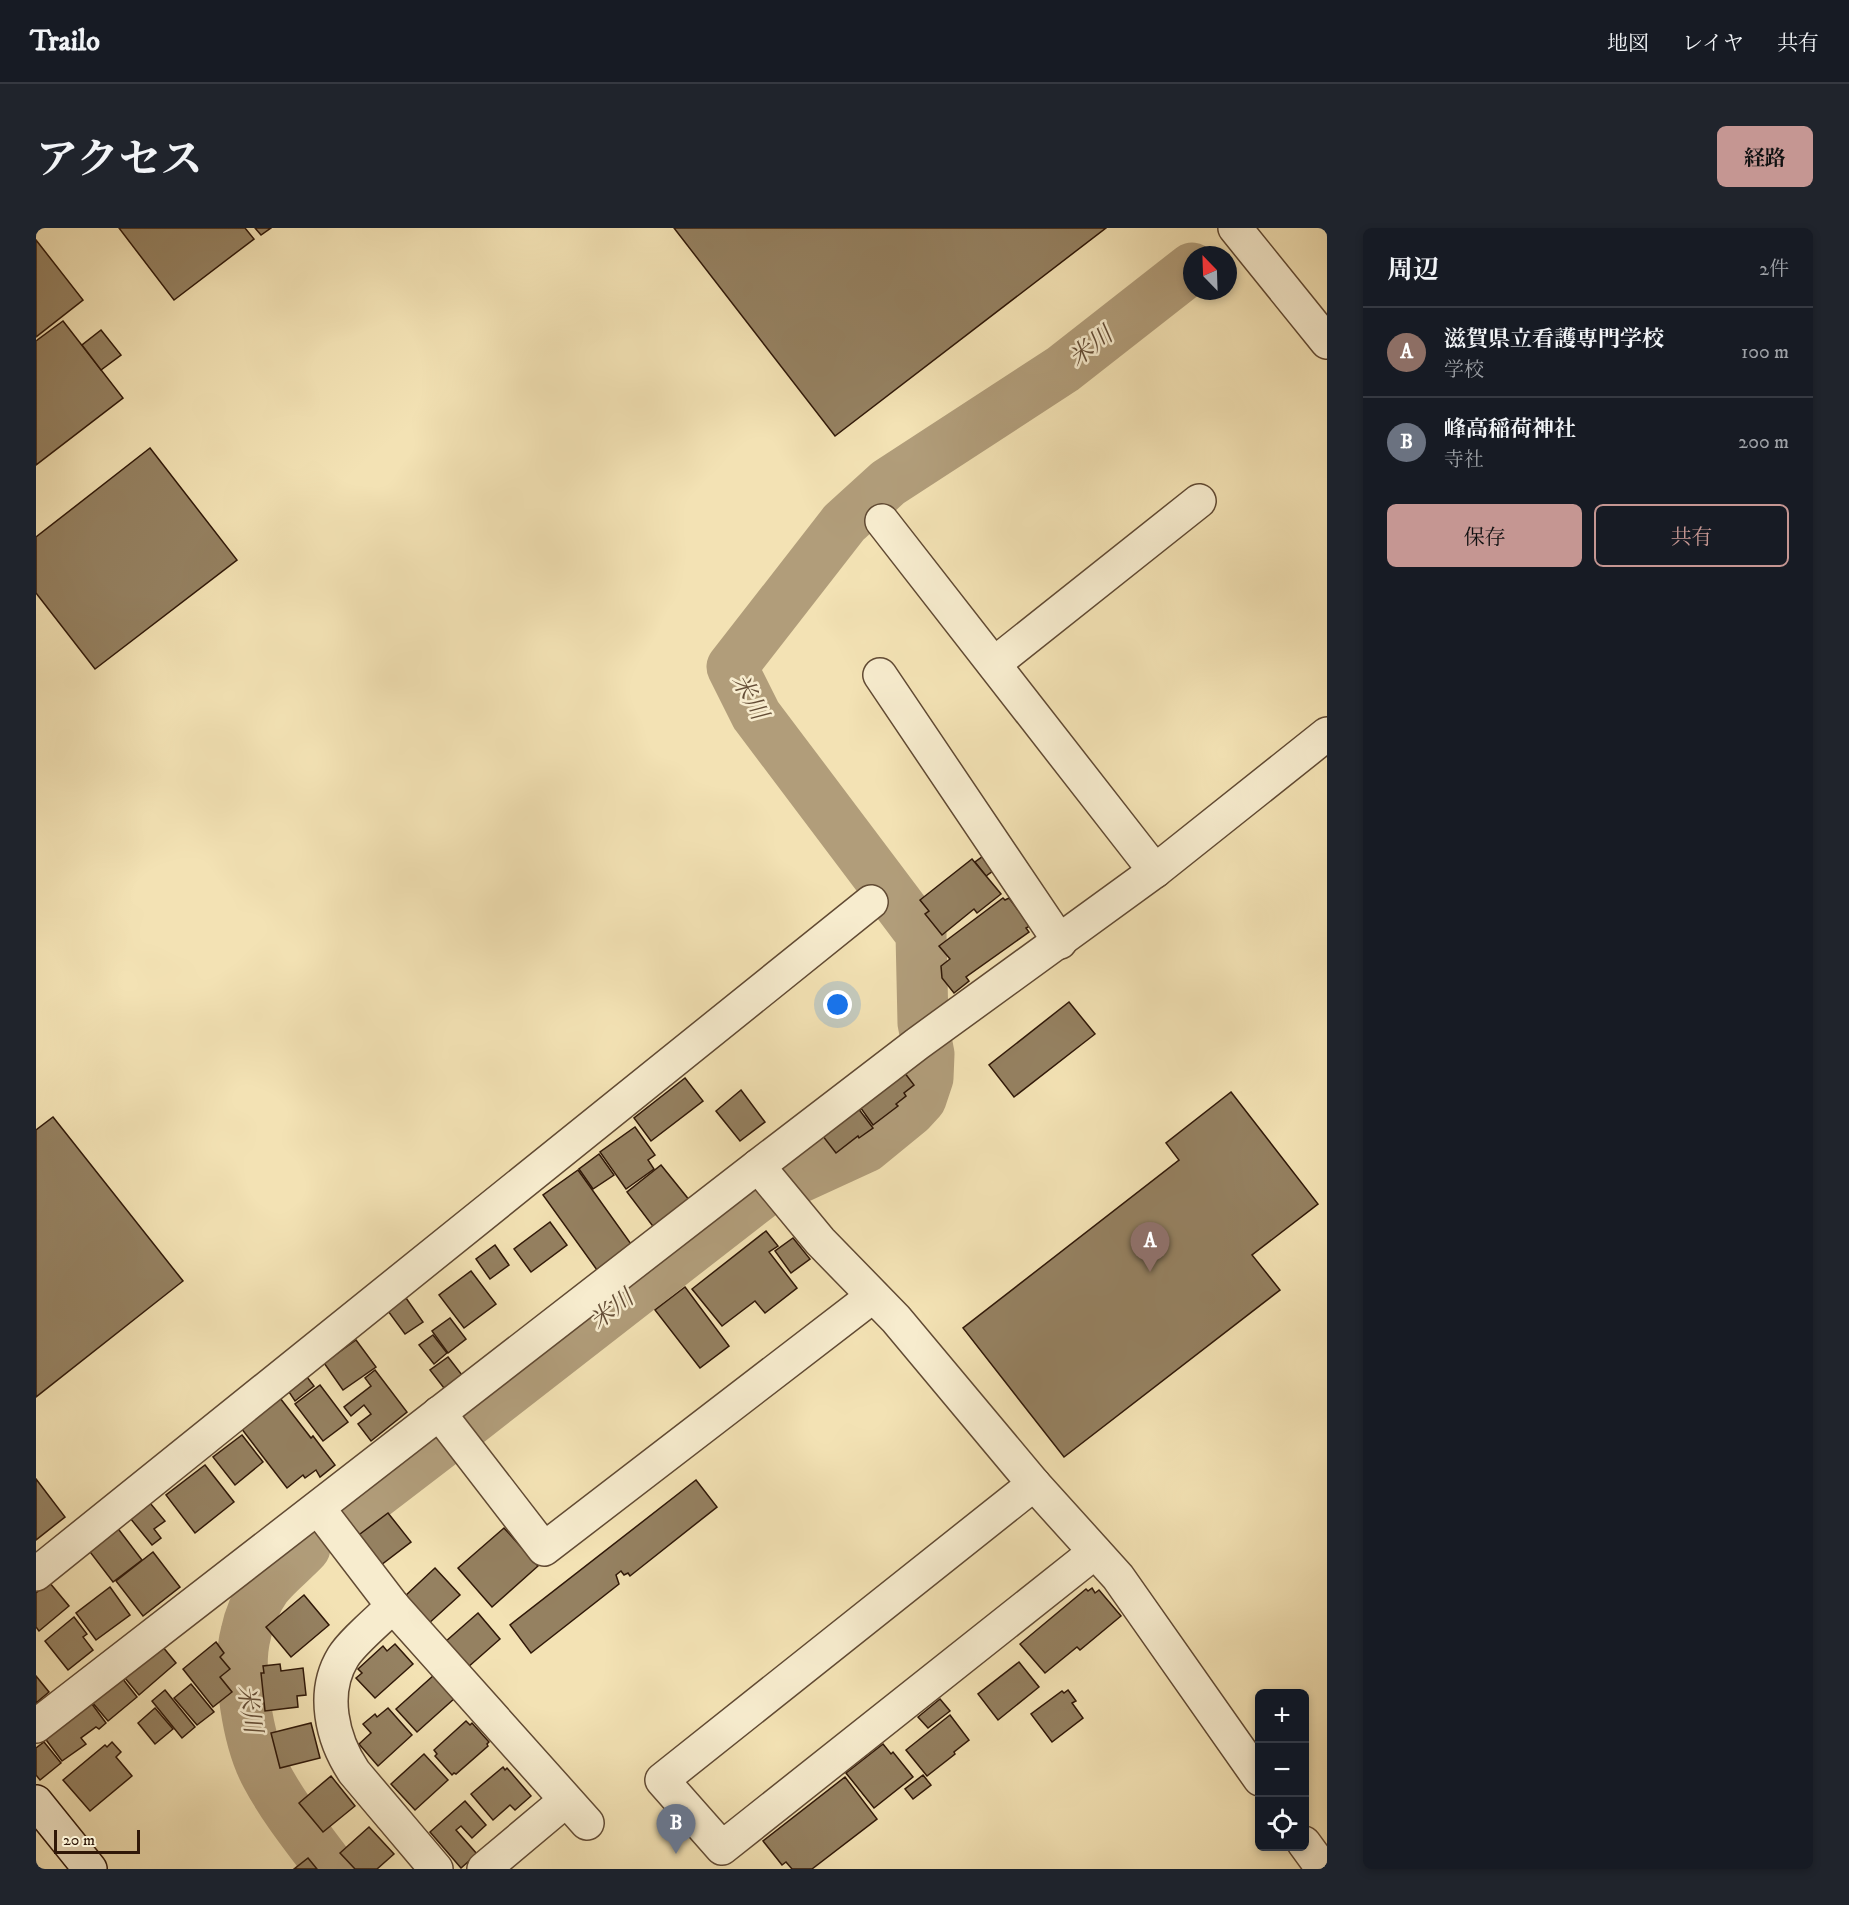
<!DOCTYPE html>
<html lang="ja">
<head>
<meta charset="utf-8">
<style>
  body { margin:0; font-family:"IM FELL DW Pica","Noto Serif JP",serif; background:#20242c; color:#f1f3f6 }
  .controls { position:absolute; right:18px; bottom:18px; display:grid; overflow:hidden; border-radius:9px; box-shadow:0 3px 9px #0003 }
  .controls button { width:54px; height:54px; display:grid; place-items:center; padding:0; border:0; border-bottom:2px solid #363941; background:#171b24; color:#f1f3f6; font:30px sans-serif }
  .compass { position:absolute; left:1147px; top:18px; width:54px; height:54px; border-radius:50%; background:#171b24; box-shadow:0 3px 9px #0003; rotate:337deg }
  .scale { position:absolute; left:18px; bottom:15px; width:86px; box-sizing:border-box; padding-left:6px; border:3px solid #301808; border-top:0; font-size:16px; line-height:21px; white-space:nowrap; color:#301808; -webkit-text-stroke:4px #f7ecce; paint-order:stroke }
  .you { position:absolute; left:802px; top:777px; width:21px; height:21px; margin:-15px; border:4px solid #fff; border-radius:50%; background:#1a73e8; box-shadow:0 0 0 9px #1a73e833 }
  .badge { display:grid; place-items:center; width:39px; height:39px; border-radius:50%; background:#c59692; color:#fff; font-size:20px; font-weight:700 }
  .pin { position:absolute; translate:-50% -50px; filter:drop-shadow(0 2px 3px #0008) }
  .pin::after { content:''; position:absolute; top:32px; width:21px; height:18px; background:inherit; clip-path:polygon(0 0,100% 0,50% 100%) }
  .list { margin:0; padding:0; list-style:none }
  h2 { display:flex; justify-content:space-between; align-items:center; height:78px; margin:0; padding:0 24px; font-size:26px }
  h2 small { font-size:20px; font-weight:400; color:#9ea1a6 }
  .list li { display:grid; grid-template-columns:39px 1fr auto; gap:18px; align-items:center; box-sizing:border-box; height:90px; padding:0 24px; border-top:2px solid #363941 }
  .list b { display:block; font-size:22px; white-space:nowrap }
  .list p { margin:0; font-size:20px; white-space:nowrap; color:#9ea1a6 }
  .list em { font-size:20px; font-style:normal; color:#9ea1a6 }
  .actions { display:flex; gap:12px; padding:18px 24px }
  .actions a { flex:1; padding:14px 0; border:2px solid #c59692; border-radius:9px; text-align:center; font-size:21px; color:#c59692 }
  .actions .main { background:#c59692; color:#111 }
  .icon { flex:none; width:33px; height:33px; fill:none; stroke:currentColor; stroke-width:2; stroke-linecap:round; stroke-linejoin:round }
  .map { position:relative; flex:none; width:1291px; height:1641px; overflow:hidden; border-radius:9px }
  header { display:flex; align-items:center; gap:36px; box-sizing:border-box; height:84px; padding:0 30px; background:#171b24; border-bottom:2px solid #363941 }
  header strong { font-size:28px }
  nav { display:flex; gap:33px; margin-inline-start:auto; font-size:21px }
  .intro { display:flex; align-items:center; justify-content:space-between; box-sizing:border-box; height:144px; padding:0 36px }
  h1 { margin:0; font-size:42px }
  .button { padding:15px 27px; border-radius:9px; background:#c59692; color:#111; font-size:21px; font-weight:700 }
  main { display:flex; gap:36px; padding:0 36px }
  aside { flex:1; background:#171b24; border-radius:9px; box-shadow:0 3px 9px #0003 }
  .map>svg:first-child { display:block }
</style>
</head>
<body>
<header>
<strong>Trailo</strong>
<nav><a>地図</a><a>レイヤ</a><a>共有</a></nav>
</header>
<div class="intro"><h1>アクセス</h1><a class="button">経路</a></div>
<main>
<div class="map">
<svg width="1291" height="1641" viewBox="0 0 1291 1641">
  <rect width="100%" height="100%" fill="#f3e2b4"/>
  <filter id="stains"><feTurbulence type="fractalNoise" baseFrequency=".00333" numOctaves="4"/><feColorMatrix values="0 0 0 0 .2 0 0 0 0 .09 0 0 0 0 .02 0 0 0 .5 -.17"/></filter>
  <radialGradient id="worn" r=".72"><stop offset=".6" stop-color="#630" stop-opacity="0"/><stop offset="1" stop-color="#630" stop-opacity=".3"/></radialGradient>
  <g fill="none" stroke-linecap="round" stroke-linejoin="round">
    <g stroke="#b19d7a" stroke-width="51">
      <path d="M 756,953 L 830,919 L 874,883 L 885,871 L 892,850 L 893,826 L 887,795 L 885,706 L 720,487 L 696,439 L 808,295 L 852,255 L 1027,141 L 1156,40"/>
      <path d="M 427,1198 L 724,967"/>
      <path d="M 314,1285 L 408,1213"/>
      <path d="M 269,1320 C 257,1333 241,1345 230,1359 C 221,1372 213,1390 210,1405 C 200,1442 212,1514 230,1547 C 248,1581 272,1610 295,1641"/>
    </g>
  </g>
  <g fill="#958161" stroke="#301808" stroke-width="1.5">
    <path d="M 83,0 L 209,0 L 218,11 L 138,72 Z"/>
    <path d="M 219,0 L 235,0 L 225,7 Z"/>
    <path d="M 638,0 L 1070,0 L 799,208 Z"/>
    <path d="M 0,12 L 47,72 L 0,109 Z"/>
    <path d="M 27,93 L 87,170 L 0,237 L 0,113 Z"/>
    <path d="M 65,102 L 85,127 L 65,142 L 46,117 Z"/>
    <path d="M 114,220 L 201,332 L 59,441 L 0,365 L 0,309 Z"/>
    <path d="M 950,626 L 961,640 L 950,648 L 939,634 Z"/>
    <path d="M 936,631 L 965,666 L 941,685 L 938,681 L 906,707 L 889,686 L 893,683 L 884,672 Z"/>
    <path d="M 967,670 L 969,672 L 973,670 L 994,698 L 990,700 L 993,704 L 930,749 L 933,753 L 918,765 L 906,750 L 905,738 L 914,731 L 903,718 Z"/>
    <path d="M 1033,774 L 1059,806 L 978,869 L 953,837 Z"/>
    <path d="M 868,844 L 878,857 L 868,865 L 870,868 L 860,876 L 862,878 L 837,897 L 824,879 Z"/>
    <path d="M 649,850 L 667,873 L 615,913 L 598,890 Z"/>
    <path d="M 705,862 L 729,894 L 704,913 L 680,883 Z"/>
    <path d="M 1195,864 L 1282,976 L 1216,1027 L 1244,1062 L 1028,1229 L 927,1100 L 1143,932 L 1130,915 Z"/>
    <path d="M 822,880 L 837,900 L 823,910 L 822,908 L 800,925 L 786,907 Z"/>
    <path d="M 17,889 L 147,1053 L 0,1169 L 0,902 Z"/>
    <path d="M 599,899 L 619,927 L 612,932 L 618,941 L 590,961 L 564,924 Z"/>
    <path d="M 563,926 L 578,947 L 557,961 L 543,941 Z"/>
    <path d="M 625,937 L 654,973 L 619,1001 L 591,964 Z"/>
    <path d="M 542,942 L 595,1016 L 561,1042 L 507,967 Z"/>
    <path d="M 514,994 L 531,1017 L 495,1044 L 478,1021 Z"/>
    <path d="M 730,1003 L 742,1018 L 733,1024 L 761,1060 L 729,1085 L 719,1073 L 686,1098 L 656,1061 Z"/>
    <path d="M 757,1010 L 774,1031 L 755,1045 L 739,1023 Z"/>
    <path d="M 459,1017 L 473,1037 L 454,1051 L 440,1031 Z"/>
    <path d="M 435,1043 L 460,1076 L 428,1100 L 403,1067 Z"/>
    <path d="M 649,1059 L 693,1118 L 664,1140 L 619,1082 Z"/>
    <path d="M 370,1070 L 387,1094 L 369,1106 L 352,1083 Z"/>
    <path d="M 414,1090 L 430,1111 L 412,1125 L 396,1103 Z"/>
    <path d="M 397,1107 L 411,1125 L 398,1136 L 383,1117 Z"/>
    <path d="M 320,1112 L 340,1139 L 307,1162 L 288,1135 Z"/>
    <path d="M 412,1129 L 426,1147 L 408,1160 L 394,1142 Z"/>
    <path d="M 339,1142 L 371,1184 L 335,1213 L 322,1196 L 335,1186 L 328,1177 L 315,1188 L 308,1179 L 335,1158 L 329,1150 Z"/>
    <path d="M 271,1149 L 278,1158 L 259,1173 L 253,1164 Z"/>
    <path d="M 284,1157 L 312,1194 L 287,1213 L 259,1176 Z"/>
    <path d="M 244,1170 L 275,1210 L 277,1208 L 299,1237 L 284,1249 L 280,1242 L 269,1250 L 267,1247 L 251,1260 L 205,1200 Z"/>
    <path d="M 206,1207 L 227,1234 L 199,1257 L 177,1229 Z"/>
    <path d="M 169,1237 L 198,1274 L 159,1305 L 130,1267 Z"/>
    <path d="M 0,1251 L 29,1289 L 0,1312 Z"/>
    <path d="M 660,1252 L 681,1279 L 594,1348 L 592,1345 L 588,1347 L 585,1343 L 580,1347 L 583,1356 L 495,1425 L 474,1397 Z"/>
    <path d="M 114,1275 L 129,1293 L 118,1301 L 125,1310 L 116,1317 L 94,1290 Z"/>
    <path d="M 352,1285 L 375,1314 L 345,1337 L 320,1309 Z"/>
    <path d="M 80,1298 L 106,1332 L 77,1354 L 51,1320 Z"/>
    <path d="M 468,1300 L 502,1338 L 456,1379 L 422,1340 Z"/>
    <path d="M 117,1324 L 144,1359 L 107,1388 L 80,1353 Z"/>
    <path d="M 399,1340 L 424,1367 L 392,1396 L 368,1369 Z"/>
    <path d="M 13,1354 L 33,1378 L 3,1403 L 0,1399 L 0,1365 Z"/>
    <path d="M 74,1359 L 94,1387 L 60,1412 L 40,1385 Z"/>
    <path d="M 1056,1360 L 1059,1365 L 1063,1362 L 1085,1388 L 1044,1422 L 1041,1419 L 1009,1445 L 984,1416 L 1050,1361 L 1052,1363 Z"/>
    <path d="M 268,1367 L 293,1397 L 255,1429 L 230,1399 Z"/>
    <path d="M 442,1385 L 464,1411 L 431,1440 L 409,1414 Z"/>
    <path d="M 38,1389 L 51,1406 L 47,1409 L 57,1422 L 32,1442 L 9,1413 Z"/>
    <path d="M 180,1414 L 188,1425 L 184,1429 L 194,1441 L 184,1449 L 196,1464 L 177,1479 L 147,1441 Z"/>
    <path d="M 359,1416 L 377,1436 L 339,1470 L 320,1450 L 326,1445 L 322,1441 L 347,1418 L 351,1423 Z"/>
    <path d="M 126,1418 L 140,1435 L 103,1467 L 89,1450 Z"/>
    <path d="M 983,1434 L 1003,1459 L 962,1492 L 942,1466 Z"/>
    <path d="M 244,1436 L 245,1443 L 267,1440 L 270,1467 L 261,1468 L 262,1479 L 229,1483 L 225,1445 L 228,1445 L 227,1438 Z"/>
    <path d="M 398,1447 L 419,1470 L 381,1504 L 360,1481 Z"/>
    <path d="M 0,1448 L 13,1464 L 0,1475 Z"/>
    <path d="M 86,1450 L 101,1469 L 72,1493 L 56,1474 Z"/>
    <path d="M 155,1456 L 178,1484 L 161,1497 L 138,1470 Z"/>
    <path d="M 129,1462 L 159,1499 L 146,1510 L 116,1473 Z"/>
    <path d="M 1032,1462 L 1040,1473 L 1036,1475 L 1047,1490 L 1016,1514 L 995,1486 L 1026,1463 L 1028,1465 Z"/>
    <path d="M 904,1471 L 914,1483 L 892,1500 L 882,1489 Z"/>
    <path d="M 53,1472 L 70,1495 L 63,1501 L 60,1499 L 45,1510 L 50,1516 L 26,1533 L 8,1509 Z"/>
    <path d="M 119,1480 L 137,1501 L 119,1516 L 102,1495 Z"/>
    <path d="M 352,1480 L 376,1507 L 342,1538 L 323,1516 L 335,1505 L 327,1496 L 339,1486 L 341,1489 Z"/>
    <path d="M 914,1487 L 933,1512 L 918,1524 L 919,1526 L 891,1548 L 870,1522 Z"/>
    <path d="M 430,1493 L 434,1497 L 436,1495 L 453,1514 L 451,1516 L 452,1518 L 420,1546 L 418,1545 L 416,1547 L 399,1528 L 401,1526 L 398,1522 Z"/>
    <path d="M 275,1495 L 284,1530 L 244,1540 L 235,1505 Z"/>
    <path d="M 8,1514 L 25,1535 L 4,1552 L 0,1547 L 0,1520 Z"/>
    <path d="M 76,1514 L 85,1524 L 80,1529 L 96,1548 L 54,1583 L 27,1552 L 69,1517 L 71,1519 Z"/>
    <path d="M 847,1516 L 855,1526 L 857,1524 L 877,1549 L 838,1580 L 810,1545 Z"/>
    <path d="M 388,1526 L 412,1552 L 379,1582 L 355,1556 Z"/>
    <path d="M 467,1539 L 469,1542 L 471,1540 L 495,1568 L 479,1582 L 474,1577 L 457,1592 L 435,1566 Z"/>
    <path d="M 887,1547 L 895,1557 L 877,1571 L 869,1561 Z"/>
    <path d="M 295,1548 L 319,1578 L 287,1604 L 263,1575 Z"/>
    <path d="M 809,1549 L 841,1591 L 776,1641 L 756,1641 L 750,1634 L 746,1637 L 727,1613 Z"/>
    <path d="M 429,1573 L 450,1597 L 436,1610 L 425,1598 L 420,1602 L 441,1626 L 425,1640 L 394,1604 Z"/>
    <path d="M 333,1599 L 358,1626 L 341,1641 L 319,1641 L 304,1625 Z"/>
    <path d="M 272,1630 L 281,1641 L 258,1641 Z"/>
  </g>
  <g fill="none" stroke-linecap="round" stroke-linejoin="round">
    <g stroke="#614a33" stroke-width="36">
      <g id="street">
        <path d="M 1199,0 L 1291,114"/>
        <path d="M 846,293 L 1119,643"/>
        <path d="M 958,436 L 1163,273"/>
        <path d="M 844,447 L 1024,714"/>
        <path d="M 722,938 L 784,1013 L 860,1091 L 998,1256 L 1082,1349 L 1224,1551"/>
        <path d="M 403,1185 L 508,1321 L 837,1068"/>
        <path d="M 998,1256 L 626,1552 L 686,1620 L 1059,1324"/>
        <path d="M 282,1280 L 357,1378 L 551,1595"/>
        <path d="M 0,1346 L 835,674"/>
        <path d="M 357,1378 C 344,1391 316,1414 307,1429 C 285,1465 296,1511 318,1544 L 400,1641"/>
        <path d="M 0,1498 L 722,938 L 881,816 L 1119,643 L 1291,506"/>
        <path d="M 1268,1615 L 1287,1641"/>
        <path d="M 448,1641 L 529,1573"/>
      </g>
    </g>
    <g stroke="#301808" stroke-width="36">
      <path id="secondary" d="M 0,1574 L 54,1641"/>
    </g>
    <use href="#street" stroke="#f7ecce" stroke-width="33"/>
    <use href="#secondary" stroke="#f7ecce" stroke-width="33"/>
  </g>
  <g text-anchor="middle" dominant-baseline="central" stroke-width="5" stroke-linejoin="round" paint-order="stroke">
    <g font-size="24" font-style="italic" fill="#644d36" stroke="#f7ecce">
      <text transform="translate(1055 119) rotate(-38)">米川</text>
      <text transform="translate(713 469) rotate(61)">米川</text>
      <text transform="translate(576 1082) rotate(-38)">米川</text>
      <text transform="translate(213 1481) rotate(80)">米川</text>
    </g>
  </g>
  <rect width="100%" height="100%" filter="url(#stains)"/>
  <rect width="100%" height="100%" fill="url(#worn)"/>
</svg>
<div class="controls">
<button>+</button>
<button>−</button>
<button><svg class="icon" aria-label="locate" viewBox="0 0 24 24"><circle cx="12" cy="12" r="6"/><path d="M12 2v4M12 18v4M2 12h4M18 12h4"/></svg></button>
</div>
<svg class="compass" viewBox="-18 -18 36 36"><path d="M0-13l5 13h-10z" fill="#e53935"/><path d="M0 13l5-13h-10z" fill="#9ea1a6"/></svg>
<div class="scale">20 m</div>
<div class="you"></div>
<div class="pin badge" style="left:1114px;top:1044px;background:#8d6e63">A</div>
<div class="pin badge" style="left:640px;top:1626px;background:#6b7280">B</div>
</div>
<aside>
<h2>周辺<small>2件</small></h2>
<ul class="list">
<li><span class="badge" style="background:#8d6e63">A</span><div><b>滋賀県立看護専門学校</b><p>学校</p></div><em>100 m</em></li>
<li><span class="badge" style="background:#6b7280">B</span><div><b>峰高稲荷神社</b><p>寺社</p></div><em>200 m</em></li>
</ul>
<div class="actions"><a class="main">保存</a><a>共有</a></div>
</aside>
</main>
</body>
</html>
